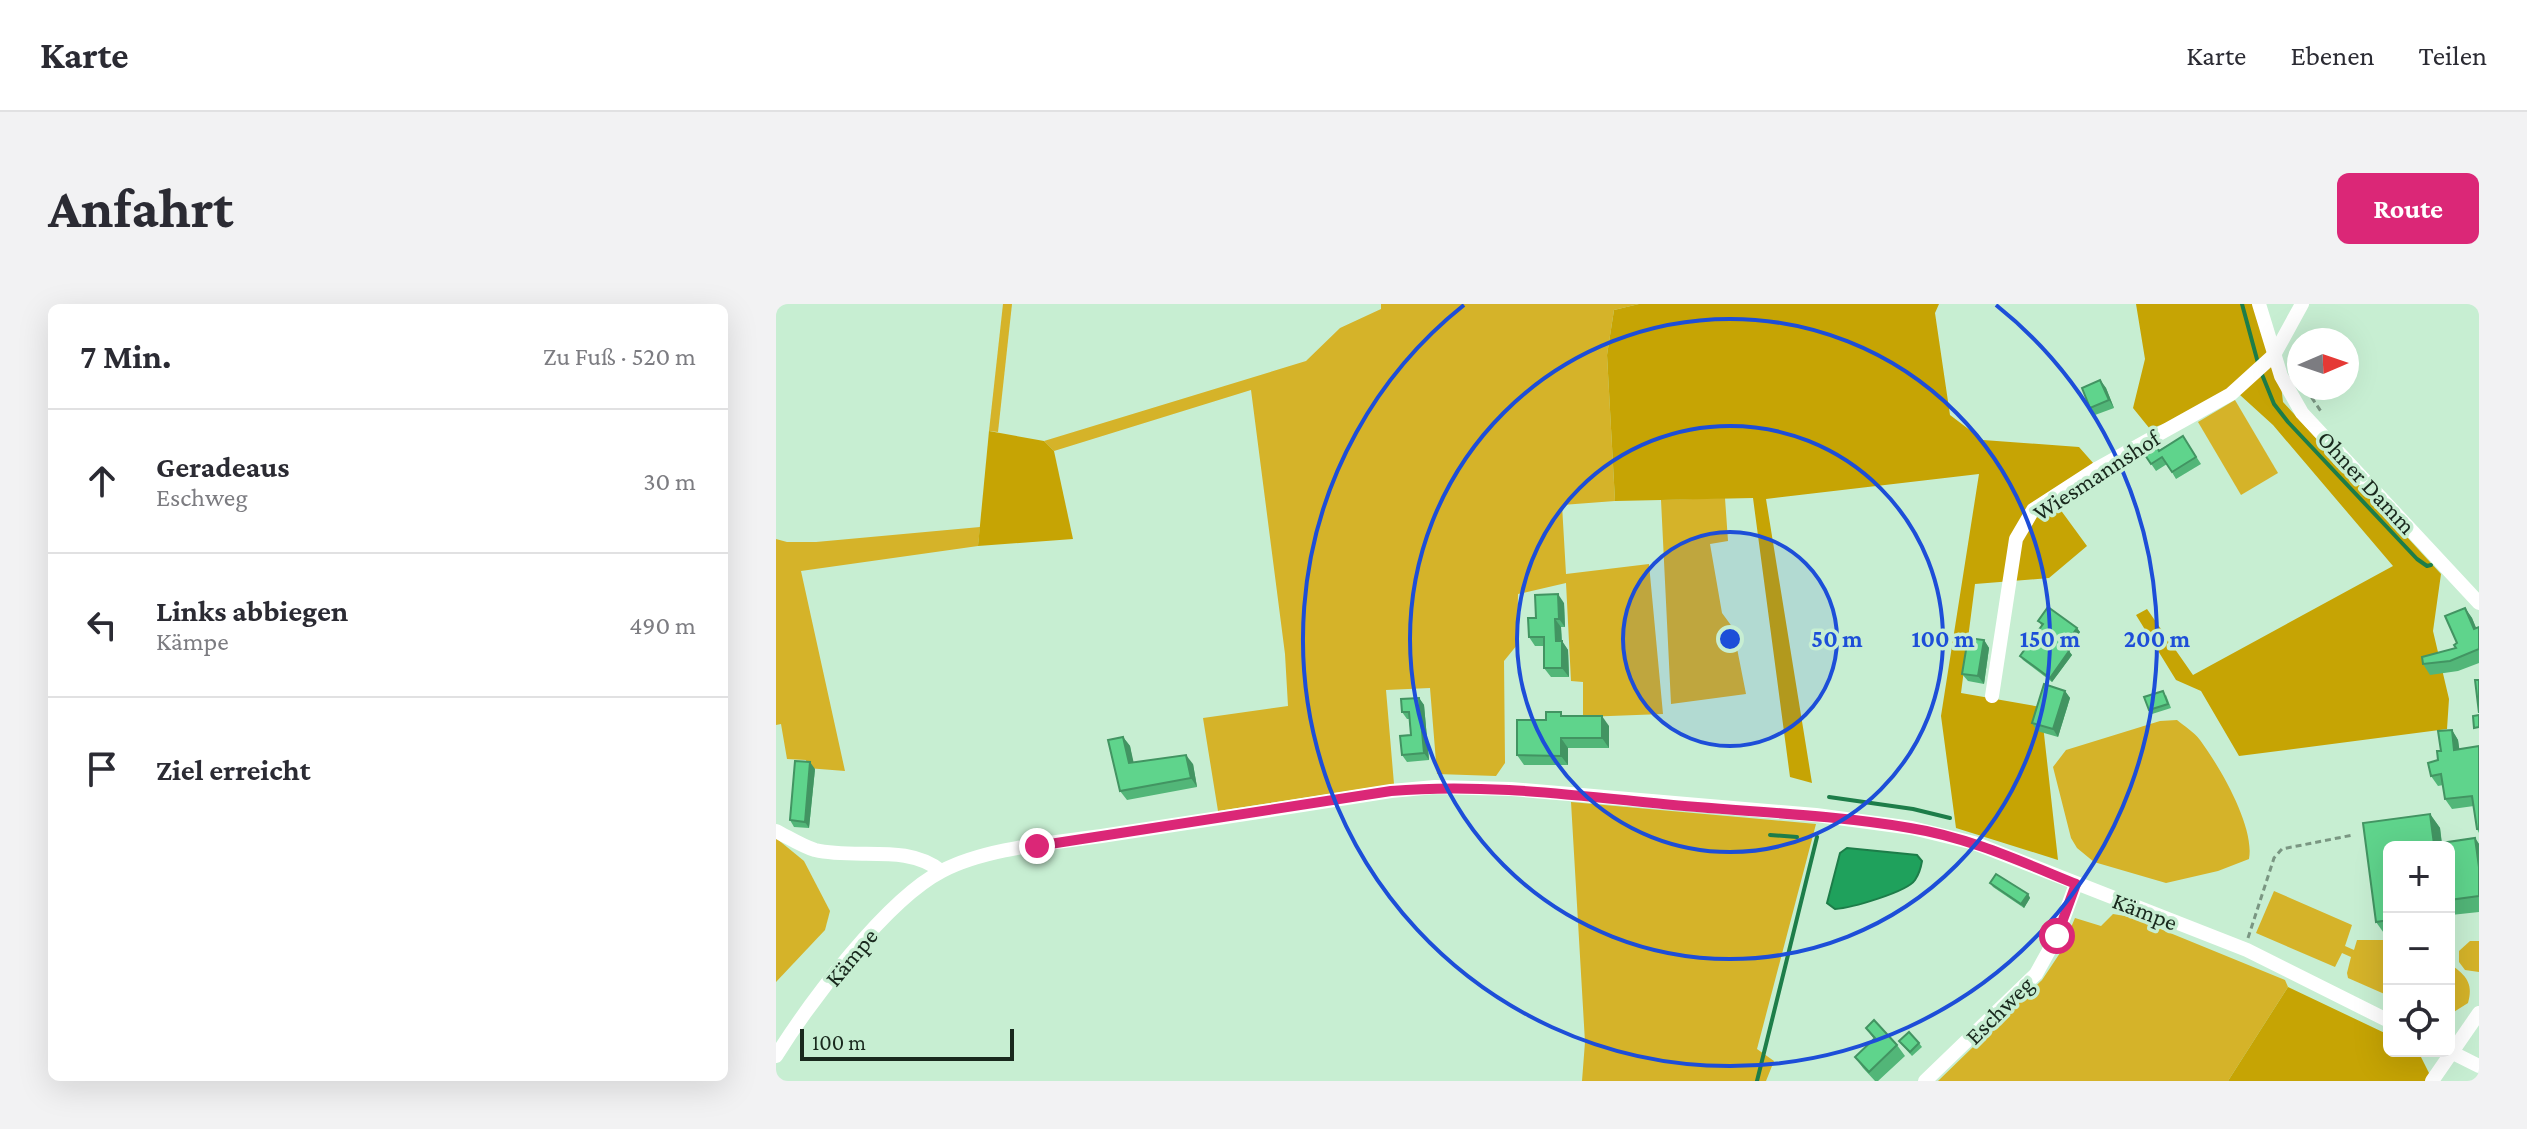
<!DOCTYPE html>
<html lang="de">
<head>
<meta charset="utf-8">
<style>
  body { margin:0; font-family:"Crimson Pro",serif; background:#f2f2f3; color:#2b2b33 }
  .controls { position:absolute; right:24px; bottom:24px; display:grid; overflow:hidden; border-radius:12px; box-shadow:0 8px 32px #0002 }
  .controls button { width:72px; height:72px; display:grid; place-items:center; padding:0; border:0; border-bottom:2px solid #e1e1e2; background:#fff; color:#2b2b33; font:40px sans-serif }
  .compass { position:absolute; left:1511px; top:24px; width:72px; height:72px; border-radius:50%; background:#fff; box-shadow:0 8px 32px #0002; rotate:88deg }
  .scale { position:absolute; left:24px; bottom:20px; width:214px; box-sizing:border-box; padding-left:8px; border:4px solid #19281d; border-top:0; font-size:22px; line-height:28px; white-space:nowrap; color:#19281d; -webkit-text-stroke:6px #c7eed2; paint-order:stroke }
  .stop { position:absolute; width:24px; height:24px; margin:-18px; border:6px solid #db2777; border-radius:50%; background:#fff }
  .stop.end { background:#db2777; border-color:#fff; box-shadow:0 2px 8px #0008 }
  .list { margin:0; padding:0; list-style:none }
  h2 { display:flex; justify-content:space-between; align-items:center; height:104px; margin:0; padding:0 32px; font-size:34px }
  h2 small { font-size:26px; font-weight:400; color:#7c7c81 }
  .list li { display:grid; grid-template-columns:52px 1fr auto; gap:24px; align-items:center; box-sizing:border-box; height:144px; padding:0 32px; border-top:2px solid #e1e1e2 }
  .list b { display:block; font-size:30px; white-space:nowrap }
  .list p { margin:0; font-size:26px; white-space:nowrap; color:#7c7c81 }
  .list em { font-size:26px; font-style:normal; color:#7c7c81 }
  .icon { flex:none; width:44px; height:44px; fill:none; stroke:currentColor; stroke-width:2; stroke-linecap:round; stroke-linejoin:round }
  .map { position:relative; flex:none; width:1703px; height:777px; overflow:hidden; border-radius:12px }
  header { display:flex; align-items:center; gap:48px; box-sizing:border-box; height:112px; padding:0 40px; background:#fff; border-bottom:2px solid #e1e1e2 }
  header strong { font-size:38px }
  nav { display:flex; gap:44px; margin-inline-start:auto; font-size:28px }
  .intro { display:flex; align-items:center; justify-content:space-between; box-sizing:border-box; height:192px; padding:0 48px }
  h1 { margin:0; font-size:56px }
  .button { padding:20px 36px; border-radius:12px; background:#db2777; color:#fff; font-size:28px; font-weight:700 }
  main { display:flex; gap:48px; padding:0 48px }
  aside { flex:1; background:#fff; border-radius:12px; box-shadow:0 8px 32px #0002 }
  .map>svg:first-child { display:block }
</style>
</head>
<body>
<header>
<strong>Karte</strong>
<nav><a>Karte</a><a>Ebenen</a><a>Teilen</a></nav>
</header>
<div class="intro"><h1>Anfahrt</h1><a class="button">Route</a></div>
<main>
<aside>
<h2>7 Min.<small>Zu Fuß · 520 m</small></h2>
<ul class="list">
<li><svg class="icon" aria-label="ahead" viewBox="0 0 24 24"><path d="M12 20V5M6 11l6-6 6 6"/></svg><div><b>Geradeaus</b><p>Eschweg</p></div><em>30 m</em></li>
<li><svg class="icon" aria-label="left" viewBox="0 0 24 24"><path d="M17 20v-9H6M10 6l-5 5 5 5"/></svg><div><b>Links abbiegen</b><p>Kämpe</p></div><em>490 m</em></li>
<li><svg class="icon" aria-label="arrive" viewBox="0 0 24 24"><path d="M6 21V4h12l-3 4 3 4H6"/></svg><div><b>Ziel erreicht</b></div></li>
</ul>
</aside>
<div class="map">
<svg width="1703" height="777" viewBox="0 0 1703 777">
  <rect width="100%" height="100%" fill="#c7eed2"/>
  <g fill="#d5b329">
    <path d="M 227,0 L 236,0 L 222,128 L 213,127 Z"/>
    <path d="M 605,0 L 863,0 L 838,6 L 831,51 L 839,197 L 786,201 L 790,270 L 873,260 L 887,410 L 807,413 L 807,378 L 795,377 L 790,279 L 742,290 L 741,341 L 728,357 L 729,459 L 720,472 L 661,470 L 654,384 L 610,386 L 618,480 L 442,507 L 427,414 L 512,402 L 509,350 L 475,86 L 278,147 L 268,137 L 530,57 L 564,24 L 605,5 Z"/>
    <path d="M 1459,96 L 1502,169 L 1465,191 L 1422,118 Z"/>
    <path d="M 949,194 L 952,237 L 934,240 L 946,309 L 957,324 L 970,390 L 895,400 L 885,196 Z"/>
    <path d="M 204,223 L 202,242 L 25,267 L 69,467 L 31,464 L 30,456 L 11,455 L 5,420 L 0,421 L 0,235 L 11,238 L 40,238 Z"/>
    <path d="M 1401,416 C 1408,422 1418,428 1424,436 C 1444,463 1479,523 1473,555 L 1442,567 L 1390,579 L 1318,558 L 1301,544 L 1295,534 L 1277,463 L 1290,446 L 1384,417 Z"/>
    <path d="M 795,498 L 1040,520 L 981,745 L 998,757 L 990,777 L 806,777 L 809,738 Z"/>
    <path d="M 0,534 L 28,557 L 54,607 L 49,626 L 0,678 Z"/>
    <path d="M 1498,587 L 1576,621 L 1569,642 L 1578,646 L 1581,636 L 1613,636 L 1613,692 L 1572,674 L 1571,669 L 1575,653 L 1566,649 L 1559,663 L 1480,629 Z"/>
    <path d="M 1337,610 L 1355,613 L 1509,676 L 1512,683 L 1452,777 L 1162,777 L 1266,676 L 1284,649 L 1299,614 L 1325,622 Z"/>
    <path d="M 1694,637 L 1703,637 L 1703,668 L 1689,666 L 1683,658 L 1683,647 Z"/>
    <path d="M 1673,639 L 1679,640 L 1678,663 C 1692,673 1697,682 1692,699 L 1673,711 Z"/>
  </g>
  <g fill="#c6a404">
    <path d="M 863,0 L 1163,0 L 1159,9 L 1174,111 L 1207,136 L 1303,143 L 1318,160 L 1281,201 L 1311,242 L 1273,274 L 1199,280 L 1185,389 L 1265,403 L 1282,556 L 1180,524 L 1165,412 L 1203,170 L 990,195 L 1036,479 L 1014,473 L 977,194 L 839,197 L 831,51 L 838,6 Z"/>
    <path d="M 1360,0 L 1481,0 L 1504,73 L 1507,98 L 1665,270 L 1657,327 L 1673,395 L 1671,425 L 1463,452 L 1425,387 L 1400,376 L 1360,311 L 1371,305 L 1417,371 L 1617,262 L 1497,121 L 1464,91 L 1374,125 L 1357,104 L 1369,55 Z"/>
    <path d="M 213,127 L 268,137 L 278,147 L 297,235 L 202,242 Z"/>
    <path d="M 1512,683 L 1613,731 L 1613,747 L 1642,747 L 1657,777 L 1452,777 Z"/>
  </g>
  <path fill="#1fa15c" stroke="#1d7d49" stroke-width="2" d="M 1071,544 L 1141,551 L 1146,557 C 1145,563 1143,570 1139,576 C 1131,588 1075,604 1059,605 L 1051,599 L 1064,549 Z"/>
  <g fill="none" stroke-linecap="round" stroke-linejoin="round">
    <g stroke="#1d7d49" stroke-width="4">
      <path d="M 1466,0 L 1482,59"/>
      <path d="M 1485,68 L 1498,100 L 1512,118 L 1641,255 L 1651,262 L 1655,261"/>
      <path d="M 1053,493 L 1137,505 L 1174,514"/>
      <path d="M 994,531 L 1021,533"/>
      <path d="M 981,777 L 1041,533"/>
    </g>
    <g stroke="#7a9682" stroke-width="3" stroke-dasharray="6 4" stroke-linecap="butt">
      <path d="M 1530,85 L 1546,109"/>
      <path d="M 1472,634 L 1498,554 L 1506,545 L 1577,531"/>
    </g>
    <g stroke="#fff" stroke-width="14">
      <path d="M 1483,0 L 1505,72 L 1526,109 L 1703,299"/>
      <path d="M 1216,392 L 1240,235 L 1257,206 L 1322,164 L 1455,90 L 1498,51 L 1526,0"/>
      <path d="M 0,527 C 12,533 26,542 39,546 C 81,556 130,539 165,567"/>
      <path d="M 1673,747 L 1703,762"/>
      <path d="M 0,752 C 34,698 110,596 166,567 C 212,543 280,539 332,531 C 426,517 521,502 615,487 L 659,483 L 735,485 L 1040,511 L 1136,524 L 1198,539 L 1471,646 L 1613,717"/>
      <path d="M 1149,777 L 1260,670 L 1281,632 L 1300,580"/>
      <path d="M 1656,777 L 1703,709"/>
    </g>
  </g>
  <g fill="#52b678">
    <path d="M 1324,76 L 1330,84 L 1338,104 L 1319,111 L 1314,104 Z"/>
    <path d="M 1407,132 L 1425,160 L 1400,175 L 1391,160 L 1380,167 L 1367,148 L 1380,141 L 1383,146 Z"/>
    <path d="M 788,299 L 789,323 L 785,323 L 786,337 L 792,346 L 793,373 L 775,373 L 768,364 L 768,342 L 759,342 L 753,333 L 760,314 Z"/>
    <path d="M 1689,304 L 1696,314 L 1700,324 L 1703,323 L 1703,359 L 1682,367 L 1654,371 L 1647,360 L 1680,344 Z"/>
    <path d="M 1262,317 L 1301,324 L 1304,328 L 1292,346 L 1296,351 L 1276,378 L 1247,356 L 1244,352 L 1266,322 Z"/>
    <path d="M 1208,336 L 1213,344 L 1208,380 L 1192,377 L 1186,370 Z"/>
    <path d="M 1289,387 L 1294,394 L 1282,433 L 1261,427 L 1256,419 Z"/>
    <path d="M 1390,391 L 1395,404 L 1376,410 L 1373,406 Z"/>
    <path d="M 643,394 L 648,401 L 653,456 L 631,458 L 626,451 L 635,431 L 633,415 L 631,415 L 626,408 Z"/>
    <path d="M 788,412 L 833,422 L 833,444 L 792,444 L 792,461 L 748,461 L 741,451 L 770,416 Z"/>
    <path d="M 1676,426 L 1682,436 L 1683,445 L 1703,442 L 1703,529 L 1701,525 L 1698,502 L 1676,505 L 1669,495 L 1667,481 L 1662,482 L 1655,472 L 1665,447 Z"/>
    <path d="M 347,433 L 354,442 L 357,459 L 417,460 L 421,483 L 351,496 L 344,487 Z"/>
    <path d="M 39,465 L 33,524 L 18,523 L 14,516 Z"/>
    <path d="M 1654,510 L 1664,524 L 1666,539 L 1699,534 L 1703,540 L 1703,608 L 1675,611 L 1677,623 L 1673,624 L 1673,543 L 1613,543 L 1613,632 L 1610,632 L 1600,618 L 1587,519 Z"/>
    <path d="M 1214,579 L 1252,590 L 1254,594 L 1248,604 L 1217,583 Z"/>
    <path d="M 1090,724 L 1121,741 L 1129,752 L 1102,777 L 1099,777 L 1087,764 L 1079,753 L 1098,735 Z"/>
    <path d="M 1123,737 L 1143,739 L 1146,743 L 1136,752 Z"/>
  </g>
  <g fill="#429462">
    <path d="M 1324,76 L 1330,84 L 1338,104 L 1333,96 Z"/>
    <path d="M 782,290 L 788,299 L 789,323 L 783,315 Z"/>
    <path d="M 1689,304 L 1696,314 L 1703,331 L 1698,325 Z"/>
    <path d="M 779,315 L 785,323 L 786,346 L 780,337 Z"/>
    <path d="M 1301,324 L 1304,328 L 1291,347 L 1288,343 Z"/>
    <path d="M 1208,336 L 1213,344 L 1208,380 L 1202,372 Z"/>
    <path d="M 786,337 L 792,346 L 793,373 L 786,364 Z"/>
    <path d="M 1293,347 L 1296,351 L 1276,378 L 1274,374 Z"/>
    <path d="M 1289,387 L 1294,394 L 1282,433 L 1277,425 Z"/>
    <path d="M 643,394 L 648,401 L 653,456 L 648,449 Z"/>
    <path d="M 826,412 L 833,422 L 833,444 L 826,434 Z"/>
    <path d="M 1676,426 L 1682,436 L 1685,456 L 1678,446 Z"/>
    <path d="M 347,433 L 354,442 L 360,469 L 353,459 Z"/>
    <path d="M 785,434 L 792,444 L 792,461 L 785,452 Z"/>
    <path d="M 410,451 L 417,460 L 421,483 L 415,474 Z"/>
    <path d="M 34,458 L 39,465 L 33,524 L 29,518 Z"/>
    <path d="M 1654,510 L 1664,524 L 1666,543 L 1658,540 Z"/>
    <path d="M 1699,534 L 1703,540 L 1703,563 Z"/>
    <path d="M 1252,590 L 1254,594 L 1248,604 L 1245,600 Z"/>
    <path d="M 1673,609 L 1675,611 L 1677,623 L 1673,618 Z"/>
  </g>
  <g fill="#5fd48c" stroke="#429462" stroke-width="2">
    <path d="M 1324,76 L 1333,96 L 1314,104 L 1306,84 Z"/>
    <path d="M 1407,132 L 1420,153 L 1396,168 L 1386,153 L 1375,160 L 1367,148 L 1380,141 L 1383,147 Z"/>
    <path d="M 782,290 L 783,315 L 779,315 L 780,337 L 786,337 L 786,364 L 768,364 L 768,333 L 753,333 L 752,314 L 760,314 L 759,291 Z"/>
    <path d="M 1272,303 L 1301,324 L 1288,343 L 1293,347 L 1274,374 L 1244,352 L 1267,320 L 1262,317 Z"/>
    <path d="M 1689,304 L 1698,325 L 1703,323 L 1703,345 L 1674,357 L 1647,360 L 1646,353 L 1680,344 L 1678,341 L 1681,339 L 1669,312 Z"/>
    <path d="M 1192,334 L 1208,336 L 1202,372 L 1186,370 Z"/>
    <path d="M 1699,376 L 1703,376 L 1703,409 Z"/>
    <path d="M 1268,380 L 1289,387 L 1277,425 L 1256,419 Z"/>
    <path d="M 1387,387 L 1392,400 L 1373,406 L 1368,393 Z"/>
    <path d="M 643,394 L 648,449 L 626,451 L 624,432 L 635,431 L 633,408 L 626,408 L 625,395 Z"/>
    <path d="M 770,408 L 785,408 L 785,412 L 826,412 L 826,434 L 785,434 L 785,452 L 741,451 L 741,416 L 770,416 Z"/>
    <path d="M 1703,411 L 1703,423 L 1698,424 L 1697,412 Z"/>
    <path d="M 1676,426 L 1678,446 L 1703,442 L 1703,525 L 1701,525 L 1696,492 L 1669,495 L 1665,470 L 1655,472 L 1652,459 L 1662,456 L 1661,447 L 1665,447 L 1662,427 Z"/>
    <path d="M 347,433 L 353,459 L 410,451 L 415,474 L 344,487 L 332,436 Z"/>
    <path d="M 19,457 L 34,458 L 29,518 L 14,516 Z"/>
    <path d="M 1654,510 L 1658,540 L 1699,534 L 1703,563 L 1703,592 L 1673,596 L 1673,543 L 1613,543 L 1613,616 L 1600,618 L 1587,519 Z"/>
    <path d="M 1220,570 L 1252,590 L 1245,600 L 1214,579 Z"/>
    <path d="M 1098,716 L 1121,741 L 1093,768 L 1079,753 L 1099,734 L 1090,724 Z"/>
    <path d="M 1133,728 L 1143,739 L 1134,748 L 1123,737 Z"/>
  </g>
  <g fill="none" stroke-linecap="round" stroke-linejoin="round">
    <path stroke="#db2777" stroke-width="10" d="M 261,542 L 615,487 C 706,479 796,491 887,500 C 969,508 1052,510 1134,524 C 1192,533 1246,558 1300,580 L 1281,632"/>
  </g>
  <circle cx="954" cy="335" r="107" fill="#1d4ed8" fill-opacity=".12"/>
  <g fill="none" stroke="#1d4ed8" stroke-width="4">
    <circle cx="954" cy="335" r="107"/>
    <circle cx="954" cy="335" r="213"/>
    <circle cx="954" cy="335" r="320"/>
    <path d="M1220 1A427 427 0 1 1 688 1"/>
  </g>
  <g text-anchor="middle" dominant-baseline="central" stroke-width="7" stroke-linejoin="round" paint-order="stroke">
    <g font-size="24" fill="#19281d" stroke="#c7eed2">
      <text transform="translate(1320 171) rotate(-33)">Wiesmannshof</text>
      <text transform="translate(1591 178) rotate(47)">Ohner Damm</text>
      <text transform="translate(1369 607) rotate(21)">Kämpe</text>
      <text transform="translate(75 653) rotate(-50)">Kämpe</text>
      <text transform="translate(1223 706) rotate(-45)">Eschweg</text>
    </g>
  </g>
  <circle cx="954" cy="335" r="12" fill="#1d4ed8" stroke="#c7eed2" stroke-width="4"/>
  <g font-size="24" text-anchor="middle" font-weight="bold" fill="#1d4ed8" stroke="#c7eed2" stroke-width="7" stroke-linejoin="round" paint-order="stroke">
    <text x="1061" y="343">50 m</text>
    <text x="1167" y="343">100 m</text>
    <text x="1274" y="343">150 m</text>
    <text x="1381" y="343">200 m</text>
  </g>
</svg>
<div class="controls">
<button>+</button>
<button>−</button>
<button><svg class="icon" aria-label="locate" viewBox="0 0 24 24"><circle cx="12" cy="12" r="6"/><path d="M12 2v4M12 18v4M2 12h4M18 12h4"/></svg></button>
</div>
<svg class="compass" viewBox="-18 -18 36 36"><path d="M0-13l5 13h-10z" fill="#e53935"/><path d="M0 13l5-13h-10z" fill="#7c7c81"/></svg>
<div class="scale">100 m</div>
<div class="stop" style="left:1281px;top:632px"></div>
<div class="stop end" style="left:261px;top:542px"></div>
</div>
</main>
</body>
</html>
